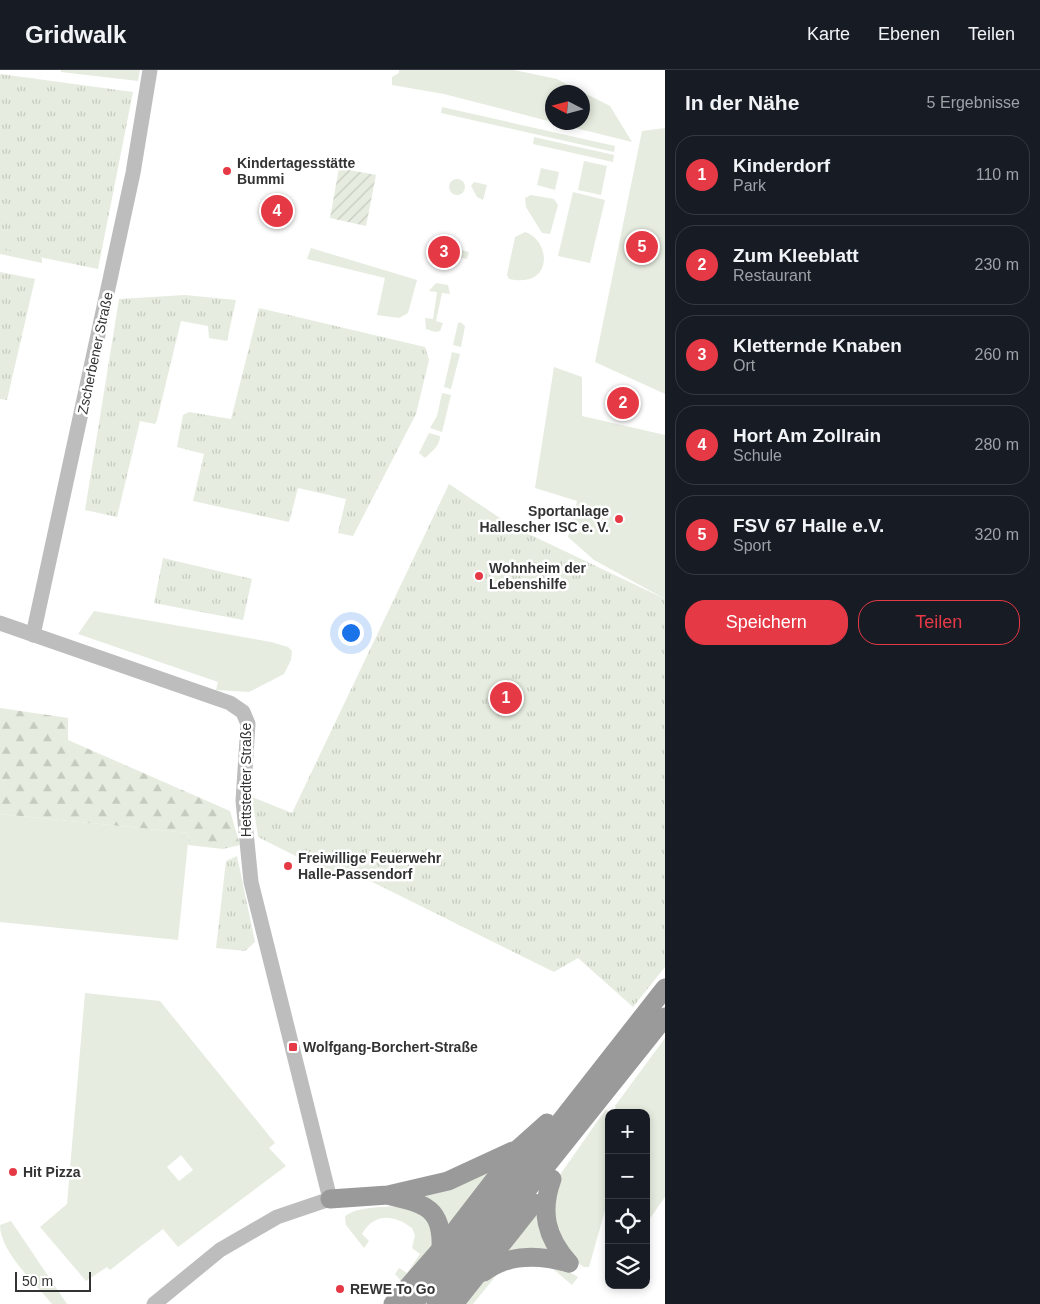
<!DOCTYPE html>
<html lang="de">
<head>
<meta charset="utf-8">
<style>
  body { margin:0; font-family:Helvetica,sans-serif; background:#242831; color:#f1f3f6 }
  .controls { position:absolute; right:15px; bottom:15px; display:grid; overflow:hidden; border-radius:10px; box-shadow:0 2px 8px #0003 }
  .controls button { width:45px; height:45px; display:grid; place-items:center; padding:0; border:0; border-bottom:1px solid #363941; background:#171b24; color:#f1f3f6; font:25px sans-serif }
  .compass { position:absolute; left:545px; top:15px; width:45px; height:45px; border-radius:50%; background:#171b24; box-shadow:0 2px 8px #0003; rotate:276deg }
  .scale { position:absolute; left:15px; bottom:12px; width:76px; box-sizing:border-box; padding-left:5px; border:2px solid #333; border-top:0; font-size:14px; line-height:18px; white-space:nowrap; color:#333; -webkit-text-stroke:4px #fff; paint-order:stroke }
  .you { position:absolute; left:350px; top:562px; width:18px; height:18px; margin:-12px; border:4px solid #fff; border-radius:50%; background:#1a73e8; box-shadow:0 0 0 8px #1a73e833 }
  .badge { display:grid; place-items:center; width:32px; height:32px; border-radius:50%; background:#e63946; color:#fff; font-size:16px; font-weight:700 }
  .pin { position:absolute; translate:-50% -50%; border:2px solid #fff; box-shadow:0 1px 5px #0006 }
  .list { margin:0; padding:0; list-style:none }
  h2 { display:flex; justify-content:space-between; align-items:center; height:65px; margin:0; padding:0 20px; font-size:21px }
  h2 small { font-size:16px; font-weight:400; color:#9ea1a6 }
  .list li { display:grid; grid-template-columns:32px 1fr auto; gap:15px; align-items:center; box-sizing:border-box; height:80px; margin:0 10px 10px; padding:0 10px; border:1px solid #363941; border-radius:20px }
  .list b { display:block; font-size:19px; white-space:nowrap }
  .list p { margin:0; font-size:16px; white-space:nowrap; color:#9ea1a6 }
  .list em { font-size:16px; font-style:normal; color:#9ea1a6 }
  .actions { display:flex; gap:10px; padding:15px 20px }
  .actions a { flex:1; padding:11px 0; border:1px solid #e63946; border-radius:20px; text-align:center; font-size:18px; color:#e63946 }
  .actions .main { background:#e63946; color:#fff }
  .icon { flex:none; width:28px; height:28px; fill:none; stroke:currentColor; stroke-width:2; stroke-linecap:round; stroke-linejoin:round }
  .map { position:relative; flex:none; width:665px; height:1234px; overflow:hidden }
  header { display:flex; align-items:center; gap:30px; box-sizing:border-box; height:70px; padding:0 25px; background:#171b24; border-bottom:1px solid #363941 }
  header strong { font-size:24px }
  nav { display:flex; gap:28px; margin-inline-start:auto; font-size:18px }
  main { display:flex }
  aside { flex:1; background:#171b24 }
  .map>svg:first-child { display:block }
</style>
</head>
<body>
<header>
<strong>Gridwalk</strong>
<nav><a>Karte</a><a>Ebenen</a><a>Teilen</a></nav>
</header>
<main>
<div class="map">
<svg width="665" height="1234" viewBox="0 0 665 1234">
  <defs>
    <pattern id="forest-firs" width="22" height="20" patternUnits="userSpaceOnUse" patternTransform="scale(1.25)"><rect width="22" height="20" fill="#e6ecdf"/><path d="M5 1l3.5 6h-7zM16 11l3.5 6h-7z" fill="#c6cbc0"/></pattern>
    <pattern id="park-tufts" width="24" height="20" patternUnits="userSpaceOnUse" patternTransform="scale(1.25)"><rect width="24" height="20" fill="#e6ecdf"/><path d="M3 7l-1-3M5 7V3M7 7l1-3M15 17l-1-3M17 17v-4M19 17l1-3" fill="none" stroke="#c6cbc0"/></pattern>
    <pattern id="garden-furrows" width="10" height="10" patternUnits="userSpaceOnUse" patternTransform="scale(1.25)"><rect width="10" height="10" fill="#e6ecdf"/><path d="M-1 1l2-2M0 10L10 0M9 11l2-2" fill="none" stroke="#c6cbc0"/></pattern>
  </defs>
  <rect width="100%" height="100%" fill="#fff"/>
  <g fill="#e6ecdf" fill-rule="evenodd">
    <path d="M 61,0 L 140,0 L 138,11 L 61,2 Z"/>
    <path d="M 399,0 L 514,0 L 557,9 L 610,36 L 632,72 L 555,53 L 582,52 L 582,22 L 552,22 L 552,52 L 444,24 L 392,15 L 392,7 L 399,3 Z"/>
    <path d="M 442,37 L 615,76 L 614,82 L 441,43 Z"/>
    <path d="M 665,58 L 665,324 L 595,292 L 642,61 Z"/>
    <path d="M 534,67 L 614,85 L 613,92 L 533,74 Z"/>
    <path d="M 584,91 L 607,96 L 601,125 L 578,120 Z"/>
    <path d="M 541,98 L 559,102 L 555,120 L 537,115 Z"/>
    <circle cx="457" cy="117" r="8"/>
    <path d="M 474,112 L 487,115 L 483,130 L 477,127 L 471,116 Z"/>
    <path d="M 573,122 L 605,130 L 590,193 L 558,186 Z"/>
    <path d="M 531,125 L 554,129 L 558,135 L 550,164 L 542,163 L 526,137 L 525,128 Z"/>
    <path d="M 0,137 L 6,138 L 42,189 L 42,193 L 0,184 Z"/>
    <path d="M 525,162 C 551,170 554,219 509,209 L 507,205 L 515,167 Z"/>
    <path d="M 430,172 L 469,182 L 467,189 L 428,181 Z"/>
    <path d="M 311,178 L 417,210 L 408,243 L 399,248 L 377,245 L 385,208 L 307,189 Z"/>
    <path d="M 436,213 L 448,215 L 450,224 L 442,223 L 436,251 L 443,253 L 440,261 L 435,262 L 426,259 L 425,248 L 433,249 L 437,222 L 429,221 Z"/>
    <path d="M 460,252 L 465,256 L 461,277 L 453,275 L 458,253 Z"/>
    <path d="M 452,282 L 460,284 L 451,319 L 444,317 Z"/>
    <path d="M 554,297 L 582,307 L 582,346 L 665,365 L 665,529 L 594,490 L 568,467 L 577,431 L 535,418 Z"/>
    <path d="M 442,323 L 451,325 L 442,362 L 430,358 L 437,346 Z"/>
    <path d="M 429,363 L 440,366 C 440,376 432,381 425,388 L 419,383 Z"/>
    <path d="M 94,541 L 271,572 L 288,577 L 292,581 L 291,590 L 284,604 L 249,622 L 216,620 L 218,612 L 78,564 Z"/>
    <path d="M 0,744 L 189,763 L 178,870 L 0,852 Z"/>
    <path d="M 85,923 L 160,931 L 275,1073 L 269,1078 L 286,1096 L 178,1177 L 163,1159 L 110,1200 L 107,1197 L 86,1211 L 40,1157 L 67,1134 ZM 181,1085 L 193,1100 L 179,1111 L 167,1097 Z"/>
    <path d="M 665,968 L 665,1127 L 646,1154 L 646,1043 L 617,1043 L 615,1036 Z"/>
    <path d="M 606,1039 L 609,1043 L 609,1126 L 589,1197 L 584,1197 L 570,1187 L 553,1163 L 557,1109 Z"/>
    <path d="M 503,1093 L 447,1165 L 419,1130 L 422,1120 Z"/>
    <path d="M 540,1131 L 553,1180 L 504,1187 Z"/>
    <path d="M 404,1136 L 425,1143 L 436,1175 L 404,1214 L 395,1204 L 399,1198 L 407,1203 L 420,1184 L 412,1178 L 415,1165 L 412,1158 C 393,1144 374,1143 362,1164 L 369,1171 L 364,1178 L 346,1155 L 345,1147 C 353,1136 390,1137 404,1136 Z"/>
    <path d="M 11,1151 L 67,1234 L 52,1234 C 36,1214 0,1182 0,1155 Z"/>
    <path d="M 535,1190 L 554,1193 L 578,1207 L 572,1215 L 547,1194 L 533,1193 L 511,1197 L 500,1201 L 473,1234 L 460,1234 C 482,1209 500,1191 535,1190 Z"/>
  </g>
  <path fill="url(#forest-firs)" d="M 0,638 L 68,648 L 68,670 L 230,741 L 240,775 L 223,779 L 188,775 L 189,763 L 0,744 Z"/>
  <g fill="url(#park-tufts)">
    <path d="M 0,4 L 133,22 L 98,199 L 0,179 Z"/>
    <path d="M 0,202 L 35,209 L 7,330 L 0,329 Z"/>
    <path d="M 185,225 L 236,230 L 227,271 L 209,268 L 208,256 L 181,251 L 157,350 L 155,354 L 140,351 L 117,447 L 85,440 L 119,229 Z"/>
    <path d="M 259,238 L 425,277 L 429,290 L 416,344 L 353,466 L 338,463 L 346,429 L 298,418 L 289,452 L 193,431 L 204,384 L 177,377 L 183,345 L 189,342 L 231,349 Z"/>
    <path d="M 449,414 L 512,456 L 665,529 L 665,897 L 633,937 L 578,888 L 554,902 L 340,796 L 335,806 L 258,767 L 252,727 L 292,743 Z"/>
    <path d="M 163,488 L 252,509 L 243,550 L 154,533 Z"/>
    <path d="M 237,786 L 255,872 L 245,881 L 216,878 L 226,791 Z"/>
  </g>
  <path fill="url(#garden-furrows)" d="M 339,98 L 376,105 L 366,156 L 330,148 Z"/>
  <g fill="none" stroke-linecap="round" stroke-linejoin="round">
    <g stroke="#bdbdbd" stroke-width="15">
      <path d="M 0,553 L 230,633 L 243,642 L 248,654 L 243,731 L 251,812 L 330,1129 L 277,1147 L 220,1180 L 154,1234"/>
      <path d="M 33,565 L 133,103 L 150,0"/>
    </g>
    <g stroke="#9a9a9a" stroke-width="19">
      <path d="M 552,1109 C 540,1142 546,1167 569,1193"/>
      <path d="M 391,1126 C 426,1134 443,1139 441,1179"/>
      <path d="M 330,1129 L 388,1125 L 448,1111 L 513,1081"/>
      <path d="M 484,1202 C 509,1183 540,1185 569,1193"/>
      <path d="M 393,1234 L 441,1179 L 519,1078 L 547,1053"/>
      <path d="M 413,1234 L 481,1153 L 665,918"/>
      <path d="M 436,1234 L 665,947"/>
      <path d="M 454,1234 L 534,1133"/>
    </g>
  </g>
  <g fill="#e63946" stroke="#fff" stroke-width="2">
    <circle cx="227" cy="101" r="5"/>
    <circle cx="619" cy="449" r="5"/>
    <circle cx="479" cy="506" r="5"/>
    <circle cx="288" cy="796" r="5"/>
    <rect x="288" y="972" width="10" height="10" rx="2.5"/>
    <circle cx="13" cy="1102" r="5"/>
    <circle cx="340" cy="1219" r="5"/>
  </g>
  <g text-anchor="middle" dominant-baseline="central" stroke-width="5" stroke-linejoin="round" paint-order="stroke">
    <g font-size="14" font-weight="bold" fill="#333" stroke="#fff" text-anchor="start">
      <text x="237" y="93">Kindertagesstätte<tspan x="237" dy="16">Bummi</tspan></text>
      <text x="609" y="441" text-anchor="end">Sportanlage<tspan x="609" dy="16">Hallescher ISC e. V.</tspan></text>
      <text x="489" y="498">Wohnheim der<tspan x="489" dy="16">Lebenshilfe</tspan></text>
      <text x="298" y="788">Freiwillige Feuerwehr<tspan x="298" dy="16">Halle-Passendorf</tspan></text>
      <text x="303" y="977">Wolfgang-Borchert-Straße</text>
      <text x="23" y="1102">Hit Pizza</text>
      <text x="350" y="1219">REWE To Go</text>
    </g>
    <g font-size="14" fill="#333" stroke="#fff">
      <text transform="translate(95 283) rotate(-78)">Zscherbener Straße</text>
      <text transform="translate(246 710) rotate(-90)">Hettstedter Straße</text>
    </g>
  </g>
</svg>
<div class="controls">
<button>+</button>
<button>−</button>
<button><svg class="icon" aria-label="locate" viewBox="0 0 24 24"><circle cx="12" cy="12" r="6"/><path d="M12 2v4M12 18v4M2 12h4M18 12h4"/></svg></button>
<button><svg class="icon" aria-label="layers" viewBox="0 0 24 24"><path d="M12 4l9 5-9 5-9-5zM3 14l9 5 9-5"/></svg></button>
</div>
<svg class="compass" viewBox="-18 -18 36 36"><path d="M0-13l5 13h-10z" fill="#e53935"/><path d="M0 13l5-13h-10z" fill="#9ea1a6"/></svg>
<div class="scale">50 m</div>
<div class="you"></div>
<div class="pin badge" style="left:506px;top:628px">1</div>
<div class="pin badge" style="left:623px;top:333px">2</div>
<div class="pin badge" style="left:444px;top:182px">3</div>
<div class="pin badge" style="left:277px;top:141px">4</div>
<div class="pin badge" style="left:642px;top:177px">5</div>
</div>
<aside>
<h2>In der Nähe<small>5 Ergebnisse</small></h2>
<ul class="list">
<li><span class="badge">1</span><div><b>Kinderdorf</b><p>Park</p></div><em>110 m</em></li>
<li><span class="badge">2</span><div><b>Zum Kleeblatt</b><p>Restaurant</p></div><em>230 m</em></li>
<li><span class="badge">3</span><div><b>Kletternde Knaben</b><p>Ort</p></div><em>260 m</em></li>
<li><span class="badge">4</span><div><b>Hort Am Zollrain</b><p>Schule</p></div><em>280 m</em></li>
<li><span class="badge">5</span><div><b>FSV 67 Halle e.V.</b><p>Sport</p></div><em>320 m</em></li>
</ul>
<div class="actions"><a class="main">Speichern</a><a>Teilen</a></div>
</aside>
</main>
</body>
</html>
